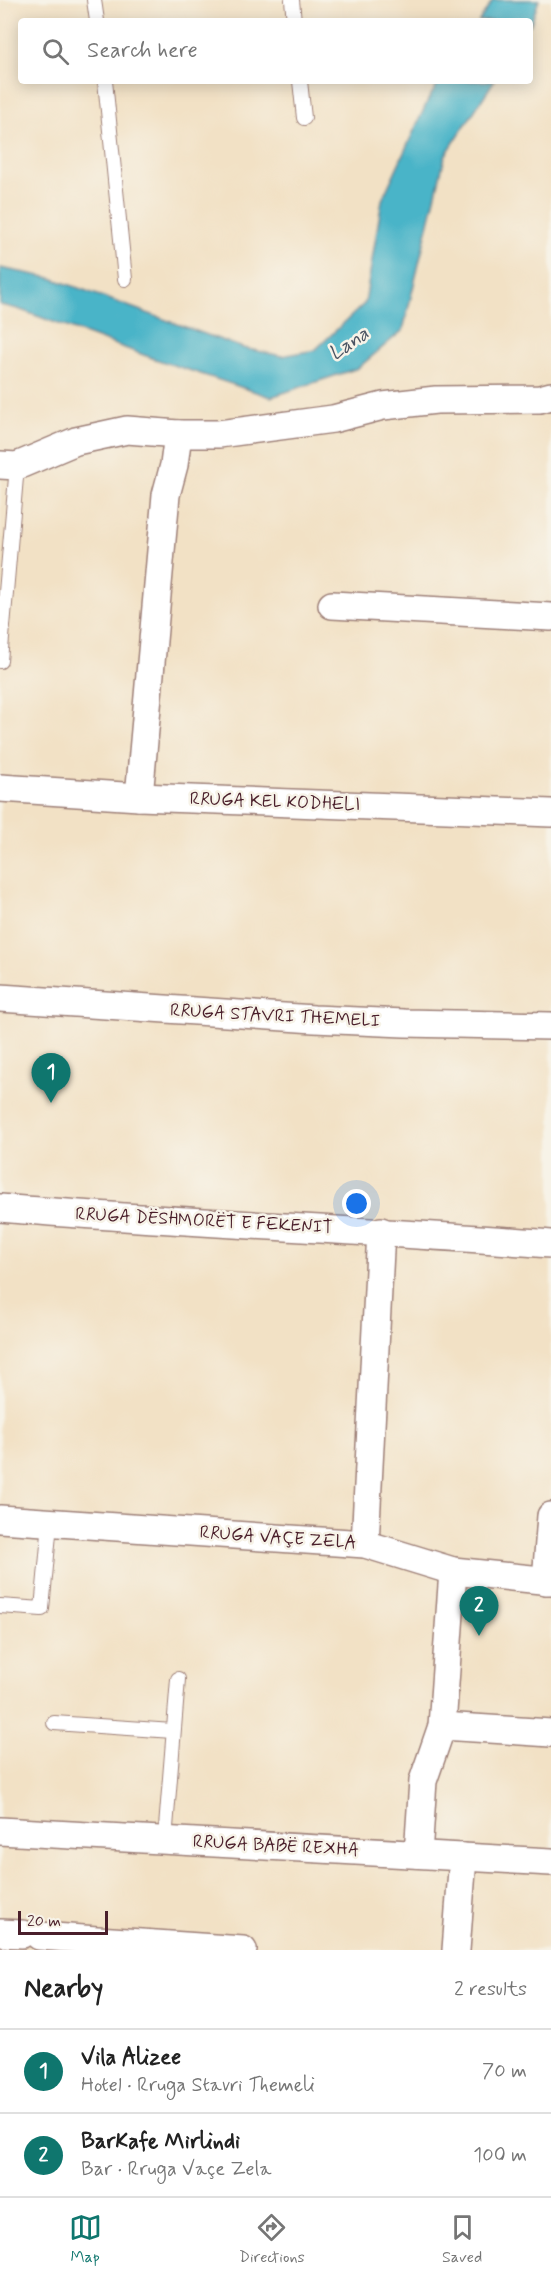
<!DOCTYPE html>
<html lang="en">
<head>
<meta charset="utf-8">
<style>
  body { margin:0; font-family:Mynerve,sans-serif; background:#f2f2f2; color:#222 }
  .scale { position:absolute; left:18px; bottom:15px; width:90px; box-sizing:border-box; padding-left:6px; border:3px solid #4a1f2b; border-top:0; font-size:16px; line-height:21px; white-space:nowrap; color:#4a1f2b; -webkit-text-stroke:4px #f7f3e8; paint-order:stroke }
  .you { position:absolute; left:357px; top:1204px; width:21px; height:21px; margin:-15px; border:4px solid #fff; border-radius:50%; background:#1a73e8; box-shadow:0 0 0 9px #1a73e833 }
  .badge { display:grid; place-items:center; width:39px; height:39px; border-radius:50%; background:#0f766e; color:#fff; font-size:20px; font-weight:700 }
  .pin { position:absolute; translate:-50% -50px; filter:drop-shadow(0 2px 3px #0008) }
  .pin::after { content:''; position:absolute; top:32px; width:21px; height:18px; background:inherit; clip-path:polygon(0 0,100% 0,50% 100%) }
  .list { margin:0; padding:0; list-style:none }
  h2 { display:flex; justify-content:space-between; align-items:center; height:78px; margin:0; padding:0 24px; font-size:26px }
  h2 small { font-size:20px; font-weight:400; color:#767676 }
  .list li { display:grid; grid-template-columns:39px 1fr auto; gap:18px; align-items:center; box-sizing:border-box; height:84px; padding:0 24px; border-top:2px solid #e0e0e0 }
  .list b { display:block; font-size:22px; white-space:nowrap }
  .list p { margin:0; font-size:20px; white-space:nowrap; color:#767676 }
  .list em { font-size:20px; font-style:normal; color:#767676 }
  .icon { flex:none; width:33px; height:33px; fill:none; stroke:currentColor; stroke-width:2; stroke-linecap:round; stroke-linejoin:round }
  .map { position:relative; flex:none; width:551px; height:1950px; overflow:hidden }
  .search { position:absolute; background:#fff; box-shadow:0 3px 15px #0003; left:18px; right:18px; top:18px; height:66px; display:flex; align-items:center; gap:15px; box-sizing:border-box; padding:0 21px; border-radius:6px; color:#767676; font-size:22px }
  .sheet { height:246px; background:#fff }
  nav { display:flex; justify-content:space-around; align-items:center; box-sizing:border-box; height:84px; border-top:2px solid #e0e0e0; background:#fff; font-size:16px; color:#767676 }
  nav a { display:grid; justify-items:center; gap:3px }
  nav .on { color:#0f766e }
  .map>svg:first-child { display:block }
</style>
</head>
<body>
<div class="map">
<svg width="551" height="1950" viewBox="0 0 551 1950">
  <rect width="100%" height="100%" fill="#f7f3e8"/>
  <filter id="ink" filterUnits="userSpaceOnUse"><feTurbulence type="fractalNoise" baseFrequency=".0167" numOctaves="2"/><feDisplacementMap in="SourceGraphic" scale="12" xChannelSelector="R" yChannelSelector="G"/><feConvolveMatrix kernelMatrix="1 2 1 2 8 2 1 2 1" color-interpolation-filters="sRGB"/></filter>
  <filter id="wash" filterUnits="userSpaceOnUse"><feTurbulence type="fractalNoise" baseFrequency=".008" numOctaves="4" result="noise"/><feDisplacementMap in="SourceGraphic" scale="24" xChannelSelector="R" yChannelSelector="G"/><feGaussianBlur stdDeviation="1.35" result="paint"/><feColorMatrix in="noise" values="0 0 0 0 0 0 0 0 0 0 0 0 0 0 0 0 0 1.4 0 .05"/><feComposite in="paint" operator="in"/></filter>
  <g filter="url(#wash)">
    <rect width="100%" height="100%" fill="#f2e1c5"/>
    <g fill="#4ab4c8" stroke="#4a6a7a" stroke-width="1.5">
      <path d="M 493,0 L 539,0 L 530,26 L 530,21 L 479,21 Z"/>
      <path d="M 440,81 L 494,81 L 445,156 L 403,330 L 358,368 L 271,397 L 152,358 L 18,309 L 0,305 L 0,268 L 51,278 L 243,348 L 282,356 L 315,350 L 365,303 L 382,200 L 429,98 Z"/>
    </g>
  </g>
  <g filter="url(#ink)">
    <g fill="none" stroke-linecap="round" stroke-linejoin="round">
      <g stroke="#9e8078" stroke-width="16">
        <g id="lane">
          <path d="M 94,0 L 97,21"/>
          <path d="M 292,0 L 294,21"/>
          <path d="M 105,81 L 125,279"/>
          <path d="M 300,81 L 304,118"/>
          <path d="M 0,661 L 17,466"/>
          <path d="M 0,1606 L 42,1609 L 50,1523"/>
          <path d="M 54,1723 L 173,1731"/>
          <path d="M 165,1840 L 178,1679"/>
        </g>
      </g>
      <g stroke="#9e8078" stroke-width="30">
        <g id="street">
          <path d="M 0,465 L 17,466 L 76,441 L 127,430 L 178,434 L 219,434 L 333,419 L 383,406 L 436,400 L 540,399 L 551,396"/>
          <path d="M 332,605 L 551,617"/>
          <path d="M 0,788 L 139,797 L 551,813"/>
          <path d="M 139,797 L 166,495 L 174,465 L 178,434"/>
          <path d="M 0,998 L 314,1019 L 404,1023 L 551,1026"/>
          <path d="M 0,1208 C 184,1223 367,1230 551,1244"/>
          <path d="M 0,1519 L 365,1544 L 453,1571 L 551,1581"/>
          <path d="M 365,1544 L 381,1231"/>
          <path d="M 546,1581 L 551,1516"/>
          <path d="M 442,1726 L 551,1733"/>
          <path d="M 0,1831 L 551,1862"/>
          <path d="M 418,1854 L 423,1781 L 442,1726 L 453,1571"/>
          <path d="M 0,1933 L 22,1934"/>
          <path d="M 39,1936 L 243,1950"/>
          <path d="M 456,1950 L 463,1857"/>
        </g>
      </g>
      <use href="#lane" stroke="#fff" stroke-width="14"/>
      <use href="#street" stroke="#fff" stroke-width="27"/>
    </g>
  </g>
  <g text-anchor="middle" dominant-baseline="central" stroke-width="5" stroke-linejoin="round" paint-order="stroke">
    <g font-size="18" fill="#4a1f2b" stroke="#f7f3e8">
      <text transform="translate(275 802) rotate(2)">RRUGA KEL KODHELI</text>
      <text transform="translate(275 1016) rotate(3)">RRUGA STAVRI THEMELI</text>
      <text transform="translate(204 1221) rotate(3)">RRUGA DËSHMORËT E FEKENIT</text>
      <text transform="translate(278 1538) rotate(4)">RRUGA VAÇE ZELA</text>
      <text transform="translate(276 1846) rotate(3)">RRUGA BABË REXHA</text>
    </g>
    <g font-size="20" font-style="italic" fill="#4a5362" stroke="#f7f3e8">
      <text transform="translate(349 344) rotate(-34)">Lana</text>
    </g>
  </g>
</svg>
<div class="scale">20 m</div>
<div class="you"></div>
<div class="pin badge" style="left:51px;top:1103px">1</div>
<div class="pin badge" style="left:479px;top:1636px">2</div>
<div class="search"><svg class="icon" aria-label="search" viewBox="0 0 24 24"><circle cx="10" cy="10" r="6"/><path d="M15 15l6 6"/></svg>Search here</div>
</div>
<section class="sheet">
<h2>Nearby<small>2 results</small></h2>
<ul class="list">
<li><span class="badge">1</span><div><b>Vila Alizee</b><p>Hotel · Rruga Stavri Themeli</p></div><em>70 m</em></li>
<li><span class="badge">2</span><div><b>BarKafe Mirlindi</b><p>Bar · Rruga Vaçe Zela</p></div><em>100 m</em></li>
</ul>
</section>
<nav>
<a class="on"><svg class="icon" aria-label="map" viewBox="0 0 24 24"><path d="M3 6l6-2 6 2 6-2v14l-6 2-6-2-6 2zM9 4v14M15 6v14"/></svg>Map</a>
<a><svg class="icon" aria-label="directions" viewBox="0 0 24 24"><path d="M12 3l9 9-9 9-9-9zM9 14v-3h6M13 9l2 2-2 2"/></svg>Directions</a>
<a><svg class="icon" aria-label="saved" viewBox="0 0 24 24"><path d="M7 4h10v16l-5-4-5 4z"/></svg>Saved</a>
</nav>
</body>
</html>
